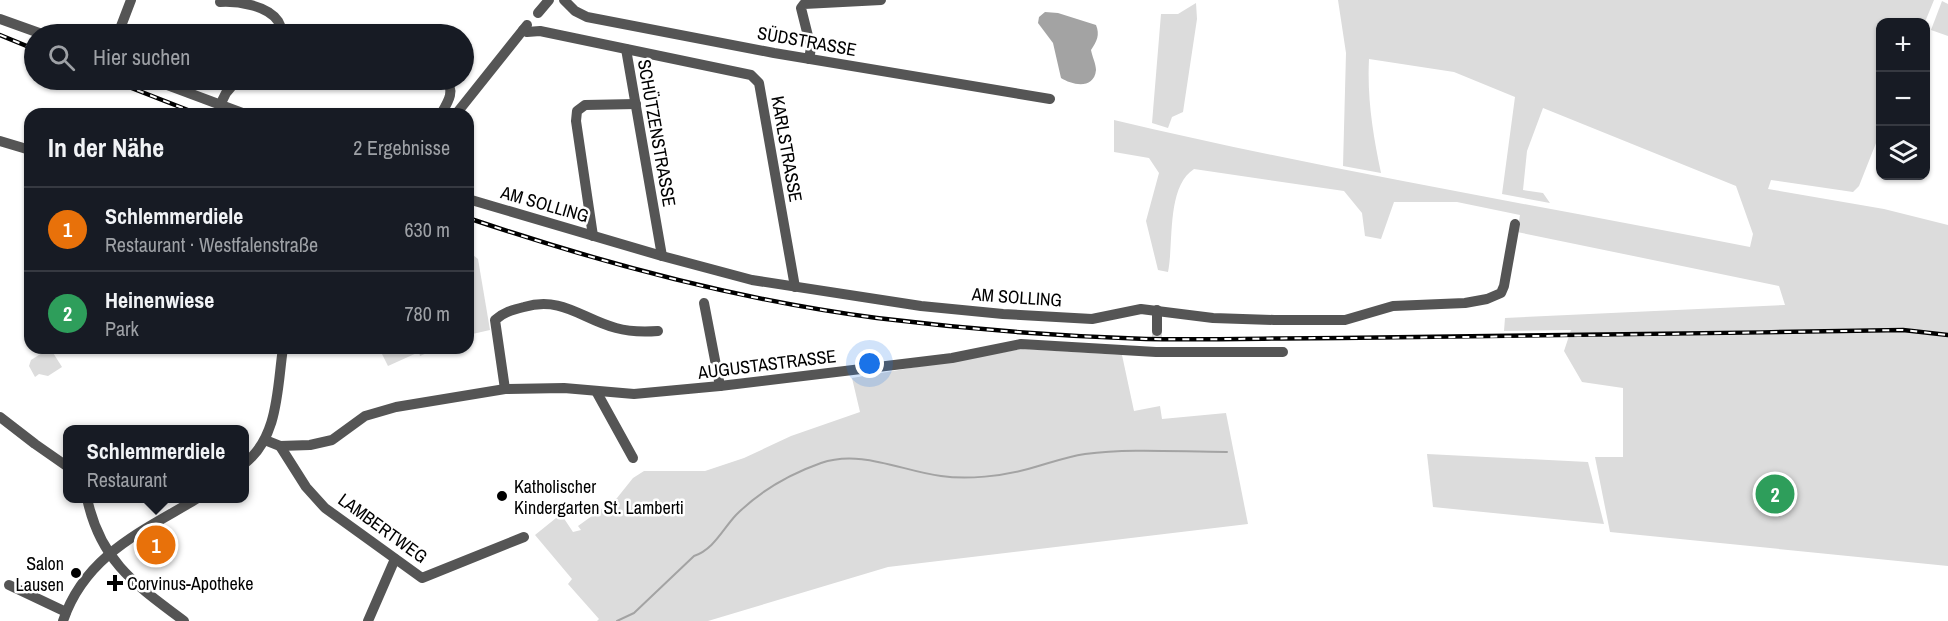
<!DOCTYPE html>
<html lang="de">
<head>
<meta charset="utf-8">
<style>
  body { margin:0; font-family:"Archivo Narrow",sans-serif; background:#20242c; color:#f1f3f6 }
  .controls { position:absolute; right:18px; top:18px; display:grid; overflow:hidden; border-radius:12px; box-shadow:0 2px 4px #0004 }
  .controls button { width:54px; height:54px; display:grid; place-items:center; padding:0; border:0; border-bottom:2px solid #363941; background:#171b24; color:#f1f3f6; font:30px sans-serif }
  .you { position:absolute; left:870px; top:364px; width:21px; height:21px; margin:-15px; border:4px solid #fff; border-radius:50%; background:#1a73e8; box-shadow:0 0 0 9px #1a73e833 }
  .badge { display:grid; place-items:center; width:39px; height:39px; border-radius:50%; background:#858687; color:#fff; font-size:20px; font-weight:700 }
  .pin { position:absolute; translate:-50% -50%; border:3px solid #fff; box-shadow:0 2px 6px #0006 }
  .popup { position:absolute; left:63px; top:425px; width:186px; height:78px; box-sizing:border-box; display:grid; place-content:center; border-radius:12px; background:#171b24; filter:drop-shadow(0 2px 4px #0005); font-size:20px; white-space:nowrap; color:#9ea1a6 }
  .popup b { font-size:22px; color:#f1f3f6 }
  .popup::after { content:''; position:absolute; left:50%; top:100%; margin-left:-12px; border:12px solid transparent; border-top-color:#171b24 }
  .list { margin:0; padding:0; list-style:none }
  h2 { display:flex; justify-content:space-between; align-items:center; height:78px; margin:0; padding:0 24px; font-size:26px }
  h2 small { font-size:20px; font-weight:400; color:#9ea1a6 }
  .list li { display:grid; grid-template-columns:39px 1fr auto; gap:18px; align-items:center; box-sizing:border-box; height:84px; padding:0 24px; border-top:2px solid #363941 }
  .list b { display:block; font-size:22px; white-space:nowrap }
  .list p { margin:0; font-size:20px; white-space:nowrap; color:#9ea1a6 }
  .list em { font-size:20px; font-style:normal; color:#9ea1a6 }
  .icon { flex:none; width:33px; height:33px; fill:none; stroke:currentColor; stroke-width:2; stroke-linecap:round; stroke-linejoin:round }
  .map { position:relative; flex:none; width:1948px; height:621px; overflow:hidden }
  .search { position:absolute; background:#171b24; box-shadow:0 2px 4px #0004; left:24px; top:24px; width:450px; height:66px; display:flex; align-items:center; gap:15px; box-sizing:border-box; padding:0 21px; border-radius:33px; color:#9ea1a6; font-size:22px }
  .panel { position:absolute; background:#171b24; box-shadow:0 2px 4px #0004; left:24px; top:108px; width:450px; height:246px; border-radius:18px }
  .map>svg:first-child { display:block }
</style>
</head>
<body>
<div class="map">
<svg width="1948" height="621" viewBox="0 0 1948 621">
  <rect width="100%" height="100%" fill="#fff"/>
  <g fill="#dcdcdc">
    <path d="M 1338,0 L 1934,0 L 1925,22 L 1880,22 L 1880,133 L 1859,186 L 1853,192 L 1771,180 L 1768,189 L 1884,209 L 1948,225 L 1948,566 L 1610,532 L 1595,457 L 1623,457 L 1623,388 L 1582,382 L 1564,351 L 1571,330 L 1504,331 L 1505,318 L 1785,305 L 1779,286 L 1517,232 L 1520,215 L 1457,202 L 1394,202 L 1381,239 L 1365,236 L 1362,213 L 1344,191 L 1194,169 C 1166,187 1174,243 1168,272 L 1158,270 L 1146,221 L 1159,173 L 1149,158 L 1114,152 L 1114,120 C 1324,170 1537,205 1750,247 L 1753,234 L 1736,186 L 1543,108 L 1527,151 L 1523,190 L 1543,193 L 1550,203 L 1502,194 L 1515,97 L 1454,72 L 1369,59 C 1367,98 1373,135 1381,173 L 1343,166 L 1346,53 Z"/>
    <path d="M 1942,1 L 1948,4 L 1948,36 L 1931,30 Z"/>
    <path d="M 1196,3 L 1197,19 L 1183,112 L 1172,117 L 1168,128 L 1152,123 L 1161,14 L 1178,14 Z"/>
    <path d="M 468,251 L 478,259 L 490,330 L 468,335 Z"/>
    <path d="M 50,348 L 62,367 L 48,376 L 39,374 L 35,377 L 29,366 L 31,360 Z"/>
    <path d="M 379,348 L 438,348 L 420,356 L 419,352 L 388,366 Z"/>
    <path d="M 1023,349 L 1122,355 L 1134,411 L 1160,406 L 1162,419 L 1226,413 L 1248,524 L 888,567 L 708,621 L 597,621 L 599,619 L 568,584 L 572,579 L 535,535 L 561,514 L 573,532 L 581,530 L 578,526 L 617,498 L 633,478 L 644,471 L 705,471 L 744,458 L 791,436 L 860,412 L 852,378 Z"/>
    <path d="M 1427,454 L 1588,462 L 1604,524 L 1433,507 Z"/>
  </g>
  <path fill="#a3a3a3" d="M 1045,12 L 1058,13 L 1096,25 C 1100,35 1097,41 1091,50 C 1092,56 1096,64 1096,70 C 1094,90 1072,85 1061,78 L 1053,43 L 1038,23 L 1039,17 Z"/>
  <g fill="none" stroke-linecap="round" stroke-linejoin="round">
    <path stroke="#a3a3a3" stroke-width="2" d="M 617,621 L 634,613 L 694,556 C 714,549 722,530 736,515 C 759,492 790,474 821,463 C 860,449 902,471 941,476 C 968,480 1002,476 1028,469 C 1047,464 1065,457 1085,454 C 1132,448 1180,452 1227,452"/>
    <path stroke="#d9d9d9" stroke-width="10" stroke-dasharray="10 5" stroke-linecap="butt" d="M 1157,331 L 1157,341"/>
    <g stroke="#555" stroke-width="10">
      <path d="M 564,0 L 575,11 L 587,17 L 774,53 L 1050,99"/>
      <path d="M 220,2 C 237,1 267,5 278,21 C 280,25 282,30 284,34"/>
      <path d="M 538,13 L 549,0"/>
      <path d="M 0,19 L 42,34"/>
      <path d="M 523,30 L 527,32 L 540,31 L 751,75 L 759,83 L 795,287"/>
      <path d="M 118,34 L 131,0"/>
      <path d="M 284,34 C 296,25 311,31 324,34"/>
      <path d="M 626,49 L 662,256"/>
      <path d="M 809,59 L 811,48 L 801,8 L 804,4 L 881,0"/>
      <path d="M 154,80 L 245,114"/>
      <path d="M 220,105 L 226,93 L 237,80"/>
      <path d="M 441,114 C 448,102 456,90 445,80"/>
      <path d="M 456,114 L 527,25"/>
      <path d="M 0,141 L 30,150"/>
      <path d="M 468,199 L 662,256 L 752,280 L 921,306 L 1003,314 L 1092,319 L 1141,309 L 1213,318 L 1274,320 L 1345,320 L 1393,306 L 1465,303 L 1487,299 L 1501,293 L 1504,286 L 1515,224"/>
      <path d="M 593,236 L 576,121 L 577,111 L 585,105 L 636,104"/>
      <path d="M 704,303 L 720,386"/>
      <path d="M 1157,310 L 1157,331"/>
      <path d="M 505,389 L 495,320 C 504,312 512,310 524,307 C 562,296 582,319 616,328 C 630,332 644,332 658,331"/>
      <path d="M 596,391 L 633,458"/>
      <path d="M 0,417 L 35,444 L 68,467"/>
      <path d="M 265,440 L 280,446 L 310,445 L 332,440 L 365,416 L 396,407 L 505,389 L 564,388 L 634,394 L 720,386 L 952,358 L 1021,344 L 1156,352 L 1283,352"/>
      <path d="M 280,446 L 306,487 L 325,508 L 422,578 L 524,537"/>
      <path d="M 244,464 C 279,437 277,388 283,348"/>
      <path d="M 87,498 C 100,561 136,585 184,621"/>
      <path d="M 9,585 L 66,612"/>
      <path d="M 63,621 C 85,555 143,531 198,498"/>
      <path d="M 368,621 L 395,559"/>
    </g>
    <g stroke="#000" stroke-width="4.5">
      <g id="rail">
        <path d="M 0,35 L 34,49"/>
        <path d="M 111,80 L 198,114"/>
        <path d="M 468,218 C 601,263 738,300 877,318 C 966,329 1056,336 1146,339 C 1211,340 1277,338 1342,338 C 1529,337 1716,333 1903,330 L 1948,335"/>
      </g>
    </g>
    <use href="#rail" stroke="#fff" stroke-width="2" stroke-dasharray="7" stroke-linecap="butt"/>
  </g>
  <g fill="#000" stroke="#fff" stroke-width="2">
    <circle cx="502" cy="496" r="6"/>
    <circle cx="76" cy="573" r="6"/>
    <path d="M112 574h6v6h6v6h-6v6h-6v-6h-6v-6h6z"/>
  </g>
  <g text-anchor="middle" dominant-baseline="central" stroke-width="5" stroke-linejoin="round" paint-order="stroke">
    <g font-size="18" fill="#000" stroke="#fff">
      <text transform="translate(807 41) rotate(10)">SÜDSTRASSE</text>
      <text transform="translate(657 133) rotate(80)">SCHÜTZENSTRASSE</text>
      <text transform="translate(787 149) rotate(80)">KARLSTRASSE</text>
      <text transform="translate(545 204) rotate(16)">AM SOLLING</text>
      <text transform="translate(1017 297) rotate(4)">AM SOLLING</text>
      <text transform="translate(767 364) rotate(-7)">AUGUSTASTRASSE</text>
      <text transform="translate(383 528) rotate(36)">LAMBERTWEG</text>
    </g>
    <g font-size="18" fill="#000" stroke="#fff" text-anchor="start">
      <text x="514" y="486">Katholischer<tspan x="514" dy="21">Kindergarten St. Lamberti</tspan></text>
      <text x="64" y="563" text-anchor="end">Salon<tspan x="64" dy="21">Lausen</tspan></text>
      <text x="127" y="583">Corvinus-Apotheke</text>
    </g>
  </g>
</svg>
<div class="controls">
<button>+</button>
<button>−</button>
<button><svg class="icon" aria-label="layers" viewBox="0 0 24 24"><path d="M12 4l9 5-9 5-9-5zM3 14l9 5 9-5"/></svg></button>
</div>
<div class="you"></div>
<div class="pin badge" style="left:156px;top:545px;background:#e8710a">1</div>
<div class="popup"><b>Schlemmerdiele</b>Restaurant</div>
<div class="pin badge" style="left:1775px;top:494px;background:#2e9e5b">2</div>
<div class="search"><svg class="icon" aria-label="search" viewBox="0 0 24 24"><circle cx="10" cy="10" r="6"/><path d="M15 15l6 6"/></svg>Hier suchen</div>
<section class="panel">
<h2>In der Nähe<small>2 Ergebnisse</small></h2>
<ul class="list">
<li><span class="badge" style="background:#e8710a">1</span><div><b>Schlemmerdiele</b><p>Restaurant · Westfalenstraße</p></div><em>630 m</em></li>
<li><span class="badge" style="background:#2e9e5b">2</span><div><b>Heinenwiese</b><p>Park</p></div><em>780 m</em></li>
</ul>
</section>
</div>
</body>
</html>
